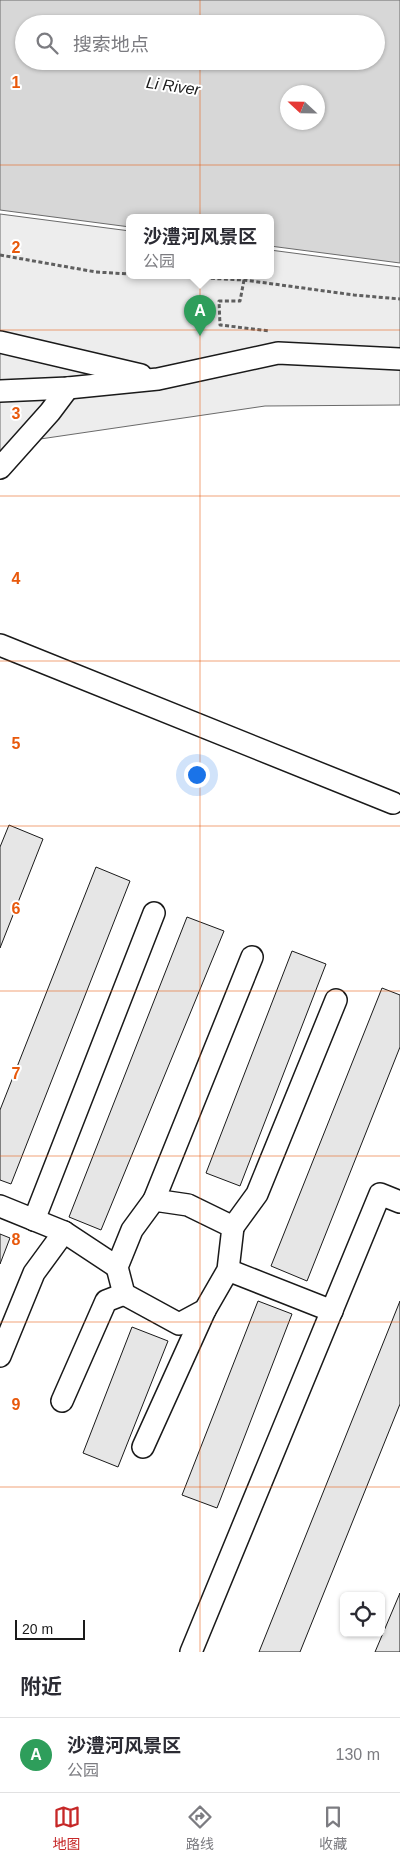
<!DOCTYPE html>
<html lang="zh">
<head>
<meta charset="utf-8">
<style>
  body { margin:0; font-family:Helvetica,"Noto Sans SC",sans-serif; background:#f2f2f3; color:#2b2b33 }
  .controls { position:absolute; right:15px; bottom:15px; display:grid; overflow:hidden; border-radius:8px; box-shadow:0 1px 4px #0004 }
  .controls button { width:45px; height:45px; display:grid; place-items:center; padding:0; border:0; border-bottom:1px solid #e1e1e2; background:#fff; color:#2b2b33; font:25px sans-serif }
  .compass { position:absolute; left:280px; top:85px; width:45px; height:45px; border-radius:50%; background:#fff; box-shadow:0 1px 4px #0004; rotate:292deg }
  .scale { position:absolute; left:15px; bottom:12px; width:70px; box-sizing:border-box; padding-left:5px; border:2px solid #1a1a1a; border-top:0; font-size:14px; line-height:18px; white-space:nowrap; color:#1a1a1a; -webkit-text-stroke:4px #fff; paint-order:stroke }
  .you { position:absolute; left:196px; top:774px; width:18px; height:18px; margin:-12px; border:4px solid #fff; border-radius:50%; background:#1a73e8; box-shadow:0 0 0 8px #1a73e833 }
  .badge { display:grid; place-items:center; width:32px; height:32px; border-radius:50%; background:#c62828; color:#fff; font-size:16px; font-weight:700 }
  .pin { position:absolute; translate:-50% -41px; filter:drop-shadow(0 1px 2px #0008) }
  .pin::after { content:''; position:absolute; top:26px; width:18px; height:15px; background:inherit; clip-path:polygon(0 0,100% 0,50% 100%) }
  .popup { position:absolute; left:126px; top:214px; width:148px; height:65px; box-sizing:border-box; display:grid; place-content:center; border-radius:8px; background:#fff; filter:drop-shadow(0 1px 4px #0005); font-size:16px; white-space:nowrap; color:#7c7c81 }
  .popup b { font-size:19px; color:#2b2b33 }
  .popup::after { content:''; position:absolute; left:50%; top:100%; margin-left:-10px; border:10px solid transparent; border-top-color:#fff }
  .list { margin:0; padding:0; list-style:none }
  h2 { display:flex; justify-content:space-between; align-items:center; height:65px; margin:0; padding:0 20px; font-size:21px }
  h2 small { font-size:16px; font-weight:400; color:#7c7c81 }
  .list li { display:grid; grid-template-columns:32px 1fr auto; gap:15px; align-items:center; box-sizing:border-box; height:75px; padding:0 20px; border-top:1px solid #e1e1e2 }
  .list b { display:block; font-size:19px; white-space:nowrap }
  .list p { margin:0; font-size:16px; white-space:nowrap; color:#7c7c81 }
  .list em { font-size:16px; font-style:normal; color:#7c7c81 }
  .icon { flex:none; width:28px; height:28px; fill:none; stroke:currentColor; stroke-width:2; stroke-linecap:round; stroke-linejoin:round }
  .map { position:relative; flex:none; width:400px; height:1652px; overflow:hidden }
  .search { position:absolute; background:#fff; box-shadow:0 1px 4px #0004; left:15px; right:15px; top:15px; height:55px; display:flex; align-items:center; gap:12px; box-sizing:border-box; padding:0 18px; border-radius:28px; color:#7c7c81; font-size:19px }
  .sheet { height:140px; background:#fff }
  nav { display:flex; justify-content:space-around; align-items:center; box-sizing:border-box; height:70px; border-top:1px solid #e1e1e2; background:#fff; font-size:14px; color:#7c7c81 }
  nav a { display:grid; justify-items:center; gap:2px }
  nav .on { color:#c62828 }
  .map>svg:first-child { display:block }
</style>
</head>
<body>
<div class="map">
<svg width="400" height="1652" viewBox="0 0 400 1652">
  <rect width="100%" height="100%" fill="#fff"/>
  <path fill="#ededed" stroke="#6a6a6a" d="M 0,214 L 130,231 L 130,275 L 270,275 L 270,250 L 400,267 L 400,405 L 265,406 L 13,443 L 0,452 Z"/>
  <path fill="#d7d7d7" stroke="#6a6a6a" fill-rule="evenodd" d="M 0,0 L 400,0 L 400,263 L 270,246 L 270,217 L 130,217 L 130,227 L 0,210 ZM 24,24 L 376,24 L 376,61 L 24,61 ZM 288,92 L 318,92 L 318,122 L 288,122 Z"/>
  <g fill="#e6e6e6" stroke="#1a1a1a">
    <path d="M 9,825 L 43,839 L 0,948 L 0,847 Z"/>
    <path d="M 96,867 L 130,881 L 11,1184 L 0,1180 L 0,1110 Z"/>
    <path d="M 187,917 L 224,931 L 101,1230 L 69,1217 Z"/>
    <path d="M 292,951 L 326,964 L 240,1186 L 206,1173 Z"/>
    <path d="M 382,988 L 400,995 L 400,1047 L 307,1281 L 271,1266 Z"/>
    <path d="M 0,1234 L 10,1238 L 0,1264 Z"/>
    <path d="M 258,1301 L 292,1314 L 217,1508 L 182,1495 Z"/>
    <path d="M 400,1301 L 400,1404 L 300,1652 L 259,1652 Z"/>
    <path d="M 132,1327 L 168,1341 L 118,1467 L 83,1453 Z"/>
    <path d="M 400,1593 L 400,1652 L 375,1652 Z"/>
  </g>
  <g fill="none" stroke-linecap="round" stroke-linejoin="round">
    <g stroke="#1a1a1a" stroke-width="24">
      <g id="street">
        <path d="M 0,342 L 141,375"/>
        <path d="M 0,391 L 68,388 L 158,379 L 278,353 L 400,359"/>
        <path d="M 0,468 L 50,412 L 68,388"/>
        <path d="M 0,645 L 393,803"/>
        <path d="M 154,1200 L 252,957"/>
        <path d="M 0,1206 L 64,1232 L 117,1267"/>
        <path d="M 34,1220 L 154,913"/>
        <path d="M 233,1227 L 257,1194 L 336,1000"/>
        <path d="M 228,1270 L 205,1310 L 179,1324 L 124,1294 L 117,1267 L 132,1230 L 154,1200 L 188,1205 L 233,1227 L 228,1270 L 332,1311"/>
        <path d="M 0,1356 L 34,1273 L 64,1232"/>
        <path d="M 62,1401 L 106,1301 L 124,1294"/>
        <path d="M 143,1447 L 205,1310"/>
        <path d="M 191,1652 L 380,1194 L 400,1202"/>
      </g>
    </g>
    <g stroke="#5f5f5f" stroke-width="3" stroke-dasharray="4 2.5" stroke-linecap="butt">
      <path d="M 0,255 L 96,272 L 130,274"/>
      <path d="M 146,275 L 244,280 L 354,295 L 400,299"/>
      <path d="M 244,280 L 240,301 L 219,301 L 220,325 L 270,331"/>
    </g>
    <use href="#street" stroke="#fff" stroke-width="21"/>
  </g>
  <path fill="none" stroke="#e8590c" stroke-width="1" stroke-opacity="0.55" d="M 200,0 L 200,24M 200,61 L 200,1652M 0,165 L 400,165M 0,330 L 400,330M 0,496 L 400,496M 0,661 L 400,661M 0,826 L 400,826M 0,991 L 400,991M 0,1156 L 400,1156M 0,1322 L 400,1322M 0,1487 L 400,1487"/>
  <g text-anchor="middle" dominant-baseline="central" stroke-width="4" stroke-linejoin="round" paint-order="stroke">
    <g font-size="16" font-style="italic" fill="#1a1a1a" stroke="#fff">
      <text transform="translate(173 86) rotate(8)">Li River</text>
    </g>
  </g>
  <g font-size="16" text-anchor="middle" font-weight="bold" fill="#e8590c" stroke="#fff" stroke-width="4" stroke-linejoin="round" paint-order="stroke">
    <text x="16" y="88">1</text>
    <text x="16" y="253">2</text>
    <text x="16" y="419">3</text>
    <text x="16" y="584">4</text>
    <text x="16" y="749">5</text>
    <text x="16" y="914">6</text>
    <text x="16" y="1079">7</text>
    <text x="16" y="1245">8</text>
    <text x="16" y="1410">9</text>
  </g>
</svg>
<div class="controls">
<button><svg class="icon" aria-label="locate" viewBox="0 0 24 24"><circle cx="12" cy="12" r="6"/><path d="M12 2v4M12 18v4M2 12h4M18 12h4"/></svg></button>
</div>
<svg class="compass" viewBox="-18 -18 36 36"><path d="M0-13l5 13h-10z" fill="#e53935"/><path d="M0 13l5-13h-10z" fill="#7c7c81"/></svg>
<div class="scale">20 m</div>
<div class="you"></div>
<div class="pin badge" style="left:200px;top:336px;background:#2e9e5b">A</div>
<div class="popup"><b>沙澧河风景区</b>公园</div>
<div class="search"><svg class="icon" aria-label="search" viewBox="0 0 24 24"><circle cx="10" cy="10" r="6"/><path d="M15 15l6 6"/></svg>搜索地点</div>
</div>
<section class="sheet">
<h2>附近<small></small></h2>
<ul class="list">
<li><span class="badge" style="background:#2e9e5b">A</span><div><b>沙澧河风景区</b><p>公园</p></div><em>130 m</em></li>
</ul>
</section>
<nav>
<a class="on"><svg class="icon" aria-label="map" viewBox="0 0 24 24"><path d="M3 6l6-2 6 2 6-2v14l-6 2-6-2-6 2zM9 4v14M15 6v14"/></svg>地图</a>
<a><svg class="icon" aria-label="directions" viewBox="0 0 24 24"><path d="M12 3l9 9-9 9-9-9zM9 14v-3h6M13 9l2 2-2 2"/></svg>路线</a>
<a><svg class="icon" aria-label="saved" viewBox="0 0 24 24"><path d="M7 4h10v16l-5-4-5 4z"/></svg>收藏</a>
</nav>
</body>
</html>
